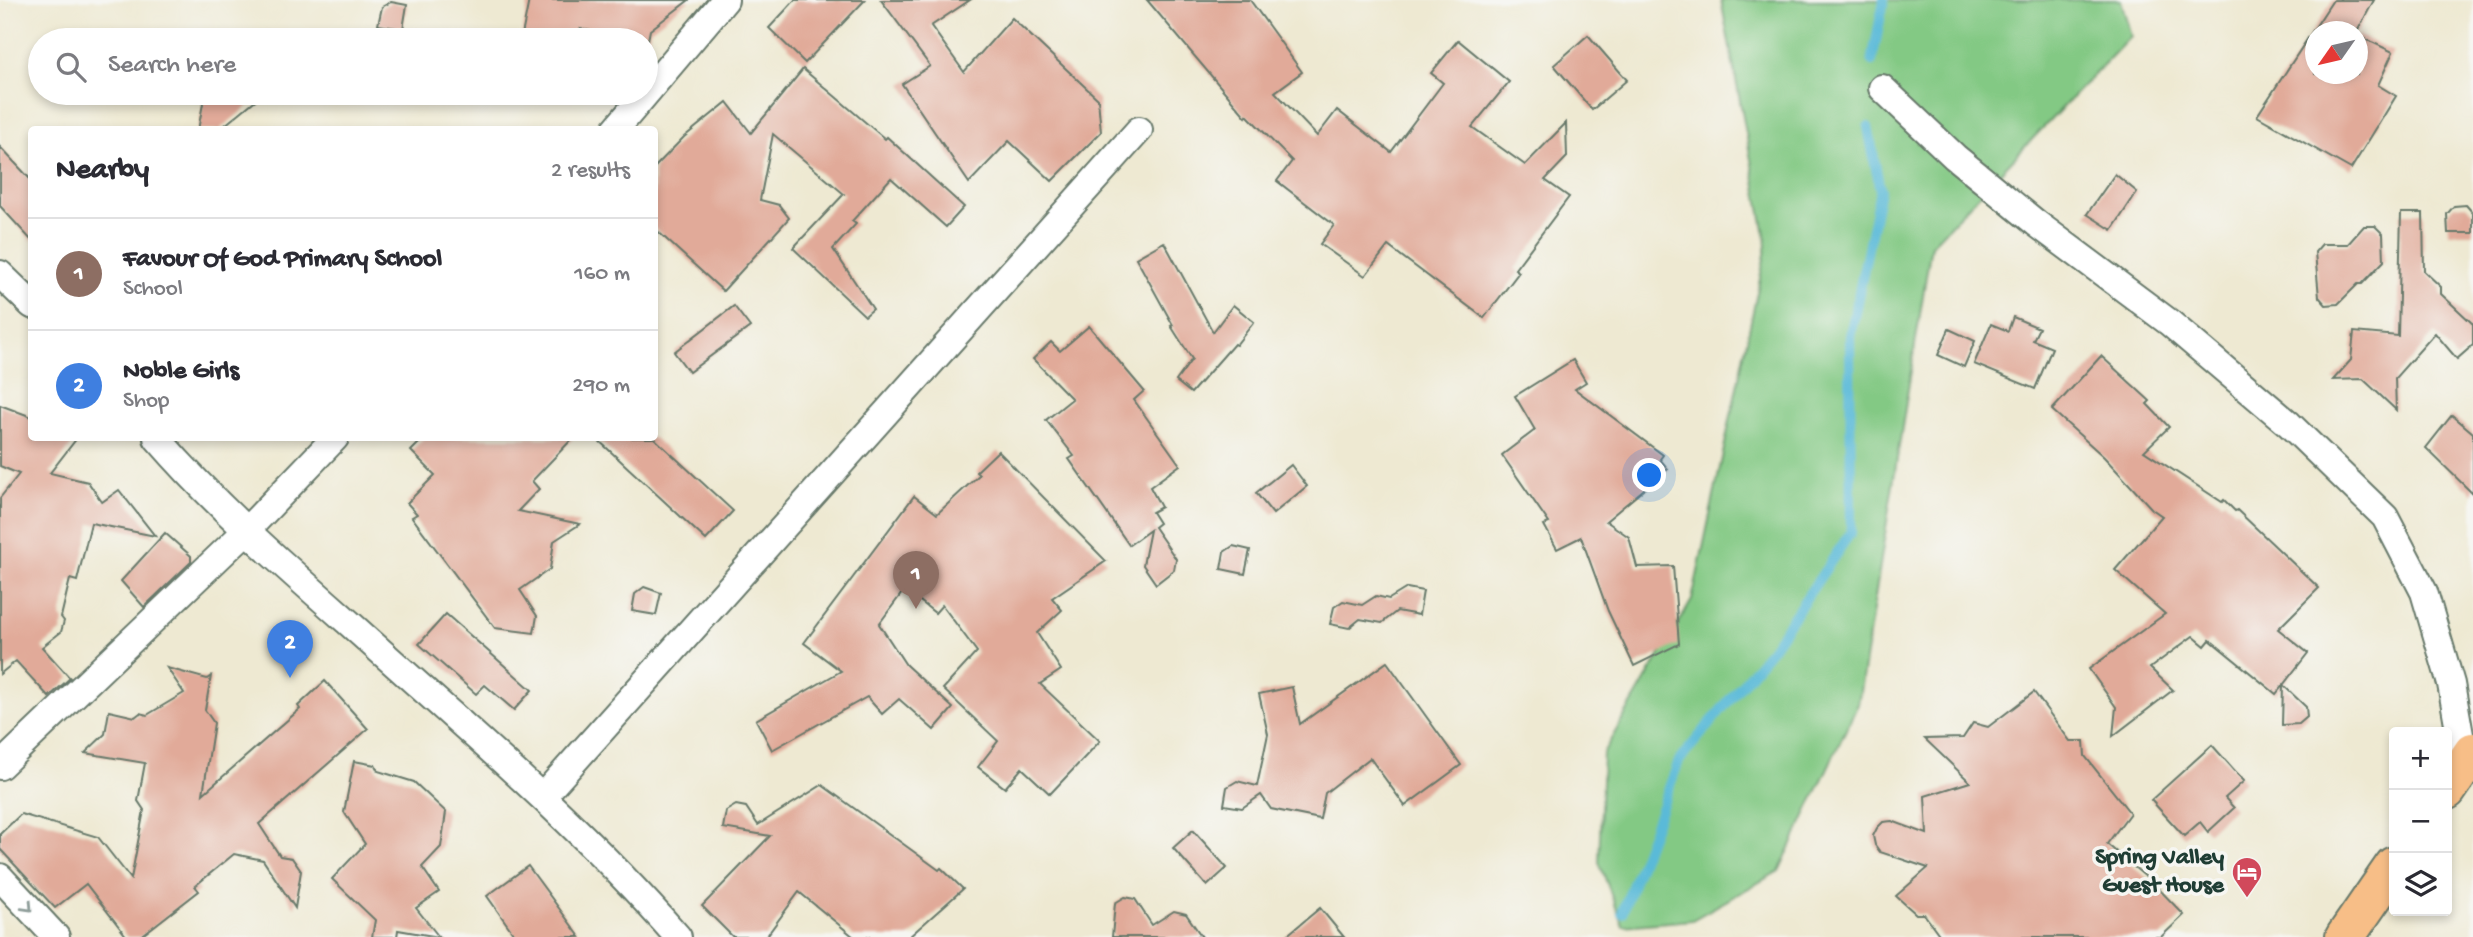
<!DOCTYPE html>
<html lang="en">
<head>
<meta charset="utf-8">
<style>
  body { margin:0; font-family:"Gochi Hand",sans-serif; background:#f2f2f3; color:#2b2b33 }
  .controls { position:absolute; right:21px; bottom:21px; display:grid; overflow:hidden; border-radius:7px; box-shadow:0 4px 10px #0003 }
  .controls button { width:63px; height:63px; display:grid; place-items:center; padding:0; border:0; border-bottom:2px solid #e1e1e2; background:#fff; color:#2b2b33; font:35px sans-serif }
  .compass { position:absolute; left:2305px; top:21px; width:63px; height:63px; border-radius:50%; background:#fff; box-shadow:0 4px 10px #0003; rotate:236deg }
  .you { position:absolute; left:1650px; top:476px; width:24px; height:24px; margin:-18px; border:5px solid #fff; border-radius:50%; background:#1a73e8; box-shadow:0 0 0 10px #1a73e833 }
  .badge { display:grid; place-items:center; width:46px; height:46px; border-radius:50%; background:#d1495b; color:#fff; font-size:23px; font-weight:700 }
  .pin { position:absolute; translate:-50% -58px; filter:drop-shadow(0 2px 4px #0008) }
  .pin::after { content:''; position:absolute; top:37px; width:24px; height:21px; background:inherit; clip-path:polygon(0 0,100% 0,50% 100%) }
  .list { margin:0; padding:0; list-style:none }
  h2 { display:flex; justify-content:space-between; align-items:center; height:91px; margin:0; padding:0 28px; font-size:30px }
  h2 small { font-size:23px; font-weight:400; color:#7c7c81 }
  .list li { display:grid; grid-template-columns:46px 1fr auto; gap:21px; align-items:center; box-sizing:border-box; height:112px; padding:0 28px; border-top:2px solid #e1e1e2 }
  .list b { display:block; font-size:26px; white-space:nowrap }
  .list p { margin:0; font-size:23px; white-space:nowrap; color:#7c7c81 }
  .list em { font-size:23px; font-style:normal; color:#7c7c81 }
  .icon { flex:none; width:38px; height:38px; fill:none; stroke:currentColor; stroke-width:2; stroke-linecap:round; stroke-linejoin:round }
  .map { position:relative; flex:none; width:2473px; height:937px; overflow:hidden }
  .search { position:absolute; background:#fff; box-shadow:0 4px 10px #0003; left:28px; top:28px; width:630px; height:77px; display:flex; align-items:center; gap:18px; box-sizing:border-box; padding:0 24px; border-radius:38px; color:#7c7c81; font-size:26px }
  .panel { position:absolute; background:#fff; box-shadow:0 4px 10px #0003; left:28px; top:126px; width:630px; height:315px; border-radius:7px }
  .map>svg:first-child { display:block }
</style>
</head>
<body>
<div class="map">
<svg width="2473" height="937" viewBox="0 0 2473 937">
  <rect width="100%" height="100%" fill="#f6f6f2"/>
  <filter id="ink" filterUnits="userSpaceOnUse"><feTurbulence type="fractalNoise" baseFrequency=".0143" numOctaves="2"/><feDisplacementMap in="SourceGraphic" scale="14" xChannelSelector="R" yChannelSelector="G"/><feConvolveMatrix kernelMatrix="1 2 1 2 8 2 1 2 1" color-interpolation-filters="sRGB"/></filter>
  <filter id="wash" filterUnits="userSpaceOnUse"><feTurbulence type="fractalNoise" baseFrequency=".00686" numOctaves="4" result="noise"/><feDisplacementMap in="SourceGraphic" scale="28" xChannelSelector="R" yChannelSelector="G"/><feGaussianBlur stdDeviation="1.57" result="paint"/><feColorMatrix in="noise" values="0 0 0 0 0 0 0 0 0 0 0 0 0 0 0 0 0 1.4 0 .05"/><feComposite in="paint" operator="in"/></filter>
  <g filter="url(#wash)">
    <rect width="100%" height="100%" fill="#eee9d2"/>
    <path fill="#83c984" stroke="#51835c" stroke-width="2" d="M 1721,0 L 2121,0 L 2131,36 L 1931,245 L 1858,704 L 1779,871 L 1692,920 L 1623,926 L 1599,862 L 1603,753 L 1692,600 L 1767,245 Z"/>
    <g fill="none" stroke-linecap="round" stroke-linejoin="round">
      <g stroke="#5abad8" stroke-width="10">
        <path d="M 1872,61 L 1884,0"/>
        <path d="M 1622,913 L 1679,761 L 1772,648 L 1851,532 L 1850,336 L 1880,190 L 1868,127"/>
      </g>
    </g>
    <g id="blocks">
      <g fill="#e1aa99">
        <path d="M 529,0 L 689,0 L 650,30 L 648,40 L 627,40 L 625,37 L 580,29 L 578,40 L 521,40 Z"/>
        <path d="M 795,0 L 865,0 L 805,63 L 769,28 Z"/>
        <path d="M 881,0 L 970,0 L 931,26 L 964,72 L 1012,18 L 1098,99 L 1101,132 L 1052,181 L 1009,141 L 969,183 L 902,84 L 930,66 Z"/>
        <path d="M 1147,0 L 1250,0 L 1302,72 L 1275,92 L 1317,136 L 1337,110 L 1391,152 L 1443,83 L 1431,73 L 1458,40 L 1509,82 L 1472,127 L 1525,165 L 1566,123 L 1567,157 L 1545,180 L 1569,197 L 1515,269 L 1519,272 L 1484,318 L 1388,246 L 1365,276 L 1320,244 L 1334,225 L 1277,181 L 1292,161 L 1247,115 L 1246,117 Z"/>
        <path d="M 2333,0 L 2374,0 L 2357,32 L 2315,32 L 2315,74 L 2357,74 L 2357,35 L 2393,52 L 2378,85 L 2396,96 L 2351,169 L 2257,116 Z"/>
        <path d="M 391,2 L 407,5 L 403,29 L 378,25 L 382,7 Z"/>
        <path d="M 1588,35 L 1627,80 L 1592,110 L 1554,65 Z"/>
        <path d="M 803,69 L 885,139 L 887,137 L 964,207 L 946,227 L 891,178 L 852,221 L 856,224 L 833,249 L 873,309 L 865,316 L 793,248 L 844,194 L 773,134 L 760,200 L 779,205 L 789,218 L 723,291 L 654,228 L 654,168 L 684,137 L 727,102 L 751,133 Z"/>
        <path d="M 205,93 L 264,93 L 219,130 L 198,130 Z"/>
        <path d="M 0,147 L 32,181 L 32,241 L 0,206 Z"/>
        <path d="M 2115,174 L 2137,192 L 2112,230 L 2087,214 Z"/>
        <path d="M 2466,205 L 2473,213 L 2473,233 L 2448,233 L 2447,214 L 2454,206 Z"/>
        <path d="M 2401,213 L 2423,213 L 2424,271 L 2441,287 L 2441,294 L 2473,324 L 2473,345 L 2457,359 L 2435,333 L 2395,378 L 2396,410 L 2363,379 L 2333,380 L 2351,360 L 2354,332 L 2398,336 Z"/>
        <path d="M 2364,226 L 2375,226 L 2383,234 L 2384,261 L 2362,284 L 2358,284 L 2338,304 L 2326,305 L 2319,297 L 2315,252 L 2322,244 L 2348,244 Z"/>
        <path d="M 1164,242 L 1213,332 L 1233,305 L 1254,322 L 1236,345 L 1234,344 L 1191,393 L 1176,381 L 1192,359 L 1171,326 L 1173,325 L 1136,258 Z"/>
        <path d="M 734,306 L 750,327 L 689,372 L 674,352 Z"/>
        <path d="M 2013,317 L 2039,328 L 2033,340 L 2052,348 L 2035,389 L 1974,364 L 1991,324 L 2008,331 Z"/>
        <path d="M 1089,326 L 1144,391 L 1134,400 L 1180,465 L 1150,487 L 1161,507 L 1152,512 L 1159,523 L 1154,527 L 1176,559 L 1174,570 L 1156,584 L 1143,565 L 1150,530 L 1129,545 L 1069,459 L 1074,456 L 1046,420 L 1072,399 L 1033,359 L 1051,342 L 1060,351 Z"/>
        <path d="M 1949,329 L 1975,341 L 1964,367 L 1938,355 Z"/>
        <path d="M 2101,356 L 2150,401 L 2147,404 L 2169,427 L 2144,451 L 2222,502 L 2224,500 L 2235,511 L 2237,510 L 2319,588 L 2278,629 L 2308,653 L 2276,694 L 2210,640 L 2205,646 L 2193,636 L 2150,668 L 2173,690 L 2113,736 L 2116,707 L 2089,669 L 2165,614 L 2115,570 L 2162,516 L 2152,509 L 2104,457 L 2052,410 Z"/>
        <path d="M 1573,360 L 1586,382 L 1575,389 L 1663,455 L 1660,459 L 1668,469 L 1606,521 L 1629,537 L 1637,567 L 1673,566 L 1679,644 L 1634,666 L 1608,611 L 1581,537 L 1557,549 L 1544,525 L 1549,523 L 1502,455 L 1535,430 L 1515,396 Z"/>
        <path d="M 0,405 L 32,417 L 32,438 L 77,438 L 50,473 L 88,482 L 102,502 L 119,490 L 155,536 L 91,523 L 77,581 L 70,579 L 61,617 L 64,621 L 61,632 L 42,647 L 70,678 L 49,697 L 16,661 L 0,674 L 0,498 L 19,474 L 0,466 Z"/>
        <path d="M 2452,415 L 2473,433 L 2473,494 L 2426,448 Z"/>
        <path d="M 424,438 L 573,438 L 532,481 L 539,489 L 518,511 L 580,524 L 554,541 L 550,569 L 520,590 L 537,616 L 534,633 L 495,628 L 412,517 L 417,514 L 407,503 L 435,475 L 411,451 Z"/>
        <path d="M 596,438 L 654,438 L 733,511 L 706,540 Z"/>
        <path d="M 998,451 L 1106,561 L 1052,598 L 1062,610 L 1037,633 L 1061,670 L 1040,684 L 1100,741 L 1050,794 L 1022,768 L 1005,788 L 978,767 L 998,741 L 943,689 L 977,652 L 942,605 L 935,613 L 905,589 L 879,624 L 906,665 L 953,708 L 934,730 L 899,699 L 882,714 L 867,697 L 772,750 L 756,720 L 841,671 L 804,643 L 914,496 L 937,514 L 979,475 L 976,472 Z"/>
        <path d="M 1291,465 L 1307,486 L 1273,514 L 1256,493 Z"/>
        <path d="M 165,533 L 191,556 L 191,562 L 144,607 L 121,581 Z"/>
        <path d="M 1233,546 L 1250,550 L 1245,574 L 1221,569 L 1224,552 Z"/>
        <path d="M 644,587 L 661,593 L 656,615 L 632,611 L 635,594 Z"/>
        <path d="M 1407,588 L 1423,591 L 1419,615 L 1397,611 L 1382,623 L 1360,619 L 1349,628 L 1330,624 L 1334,607 L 1343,601 L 1362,605 L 1376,596 L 1389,599 Z"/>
        <path d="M 446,614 L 532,690 L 514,710 L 485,685 L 476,694 L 419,644 Z"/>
        <path d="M 1387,662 L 1461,765 L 1405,806 L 1370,758 L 1325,793 L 1320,819 L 1271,809 L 1261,795 L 1242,808 L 1224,805 L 1227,787 L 1237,781 L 1257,786 L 1268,734 L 1259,694 L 1292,687 L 1300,724 Z"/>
        <path d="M 167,668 L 207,679 L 211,676 L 205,710 L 214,723 L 203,794 L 300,709 L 298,706 L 325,681 L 368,729 L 259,824 L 280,856 L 292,858 L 301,871 L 295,908 L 263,860 L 234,854 L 195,886 L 199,891 L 140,937 L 127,937 L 86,884 L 55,908 L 0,849 L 0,834 L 21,814 L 98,837 L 131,879 L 144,810 L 138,801 L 145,763 L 85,753 L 105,734 L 109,711 L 135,717 L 140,713 L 147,715 L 184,693 Z"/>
        <path d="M 2283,685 L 2306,707 L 2307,717 L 2299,724 L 2282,725 Z"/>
        <path d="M 2034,692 L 2070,741 L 2084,741 L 2085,756 L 2130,813 L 2107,844 L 2153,883 L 2184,915 L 2161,937 L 1941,937 L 1924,914 L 1916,914 L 1896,896 L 1928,868 L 1880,852 L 1875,845 L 1873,836 L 1877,828 L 1883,822 L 1892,821 L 1927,834 L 1925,796 L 1970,782 L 1925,739 L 1963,738 L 1973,723 L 1988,727 Z"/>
        <path d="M 2212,745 L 2244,781 L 2225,798 L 2234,808 L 2208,832 L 2200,822 L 2184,836 L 2151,800 Z"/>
        <path d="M 354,761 L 375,765 L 378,771 L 414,782 L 446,812 L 441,847 L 422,867 L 439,892 L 416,908 L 439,937 L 398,930 L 397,937 L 372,937 L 375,920 L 332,879 L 365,844 L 344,812 Z"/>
        <path d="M 822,785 L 939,870 L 941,868 L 963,889 L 909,937 L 854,937 L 799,892 L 766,937 L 733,937 L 702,906 L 770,836 L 723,828 L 726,811 L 736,805 L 746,807 L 758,825 Z"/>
        <path d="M 1193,830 L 1227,868 L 1207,886 L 1173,848 Z"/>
        <path d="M 528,866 L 580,937 L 516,937 L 487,896 Z"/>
        <path d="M 1125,897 L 1135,899 L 1152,925 L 1174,911 L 1186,914 L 1202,937 L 1112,937 L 1115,903 Z"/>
        <path d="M 1320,908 L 1344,937 L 1285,937 Z"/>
      </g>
    </g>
  </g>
  <g filter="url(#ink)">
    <use href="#blocks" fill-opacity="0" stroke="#67796b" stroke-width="2"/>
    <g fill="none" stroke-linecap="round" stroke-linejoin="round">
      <g stroke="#67796b" stroke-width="30">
        <g id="street">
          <path d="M 1882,88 L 1955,157 L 2036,223 L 2170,323 L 2289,424 L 2385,517 L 2424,592 L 2451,684 L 2465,763"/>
          <path d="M 615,130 L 725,0"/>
          <path d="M 0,274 L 32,305"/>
          <path d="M 157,438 C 215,505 281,563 348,622 C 461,724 578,822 678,937"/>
          <path d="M 0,766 L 246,531 L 335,438"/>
          <path d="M 543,796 L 1139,130"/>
          <path d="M 0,877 L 56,937"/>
        </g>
      </g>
      <g stroke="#67796b" stroke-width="42">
        <g id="primary">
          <path d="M 2447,790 L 2473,752"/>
          <path d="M 2345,937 L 2394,866"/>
        </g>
      </g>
      <use href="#street" stroke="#fff" stroke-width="26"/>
      <use href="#primary" stroke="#f7be87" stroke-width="38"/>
    </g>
    <defs><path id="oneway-chevron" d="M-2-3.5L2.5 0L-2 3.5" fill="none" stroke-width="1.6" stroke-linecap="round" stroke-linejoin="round" transform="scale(1.75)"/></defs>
    <use stroke="#8f9e9a" href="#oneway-chevron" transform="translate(28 907) rotate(47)"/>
  </g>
  <defs>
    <g id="hotel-pin" transform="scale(1.575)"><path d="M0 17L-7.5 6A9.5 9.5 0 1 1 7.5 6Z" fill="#d1495b" stroke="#f6f6f2"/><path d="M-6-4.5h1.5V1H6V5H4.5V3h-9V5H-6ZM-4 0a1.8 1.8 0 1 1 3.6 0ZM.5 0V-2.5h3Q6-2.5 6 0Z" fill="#fff"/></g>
  </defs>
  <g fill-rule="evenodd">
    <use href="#hotel-pin" x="2247" y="872"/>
  </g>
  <g text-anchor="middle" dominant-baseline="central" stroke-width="7" stroke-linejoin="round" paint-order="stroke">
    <g font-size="24" font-weight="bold" fill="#1f3d34" stroke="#f6f6f2" text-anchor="end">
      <text x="2224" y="858">Spring Valley<tspan x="2224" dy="28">Guest House</tspan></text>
    </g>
  </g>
</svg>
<div class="controls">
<button>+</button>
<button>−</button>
<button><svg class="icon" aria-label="layers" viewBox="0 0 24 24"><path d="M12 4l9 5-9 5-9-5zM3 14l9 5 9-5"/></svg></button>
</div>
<svg class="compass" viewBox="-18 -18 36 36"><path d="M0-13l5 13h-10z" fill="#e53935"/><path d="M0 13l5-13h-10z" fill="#7c7c81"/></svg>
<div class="you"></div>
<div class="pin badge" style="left:916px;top:609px;background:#8d6e63">1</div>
<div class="pin badge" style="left:290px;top:678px;background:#3f7fe0">2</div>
<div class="search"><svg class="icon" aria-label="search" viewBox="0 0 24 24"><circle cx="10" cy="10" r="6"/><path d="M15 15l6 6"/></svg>Search here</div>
<section class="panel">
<h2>Nearby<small>2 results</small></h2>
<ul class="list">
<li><span class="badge" style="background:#8d6e63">1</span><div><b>Favour Of God Primary School</b><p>School</p></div><em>160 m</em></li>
<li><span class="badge" style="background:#3f7fe0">2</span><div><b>Noble Girls</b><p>Shop</p></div><em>290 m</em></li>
</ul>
</section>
</div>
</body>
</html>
